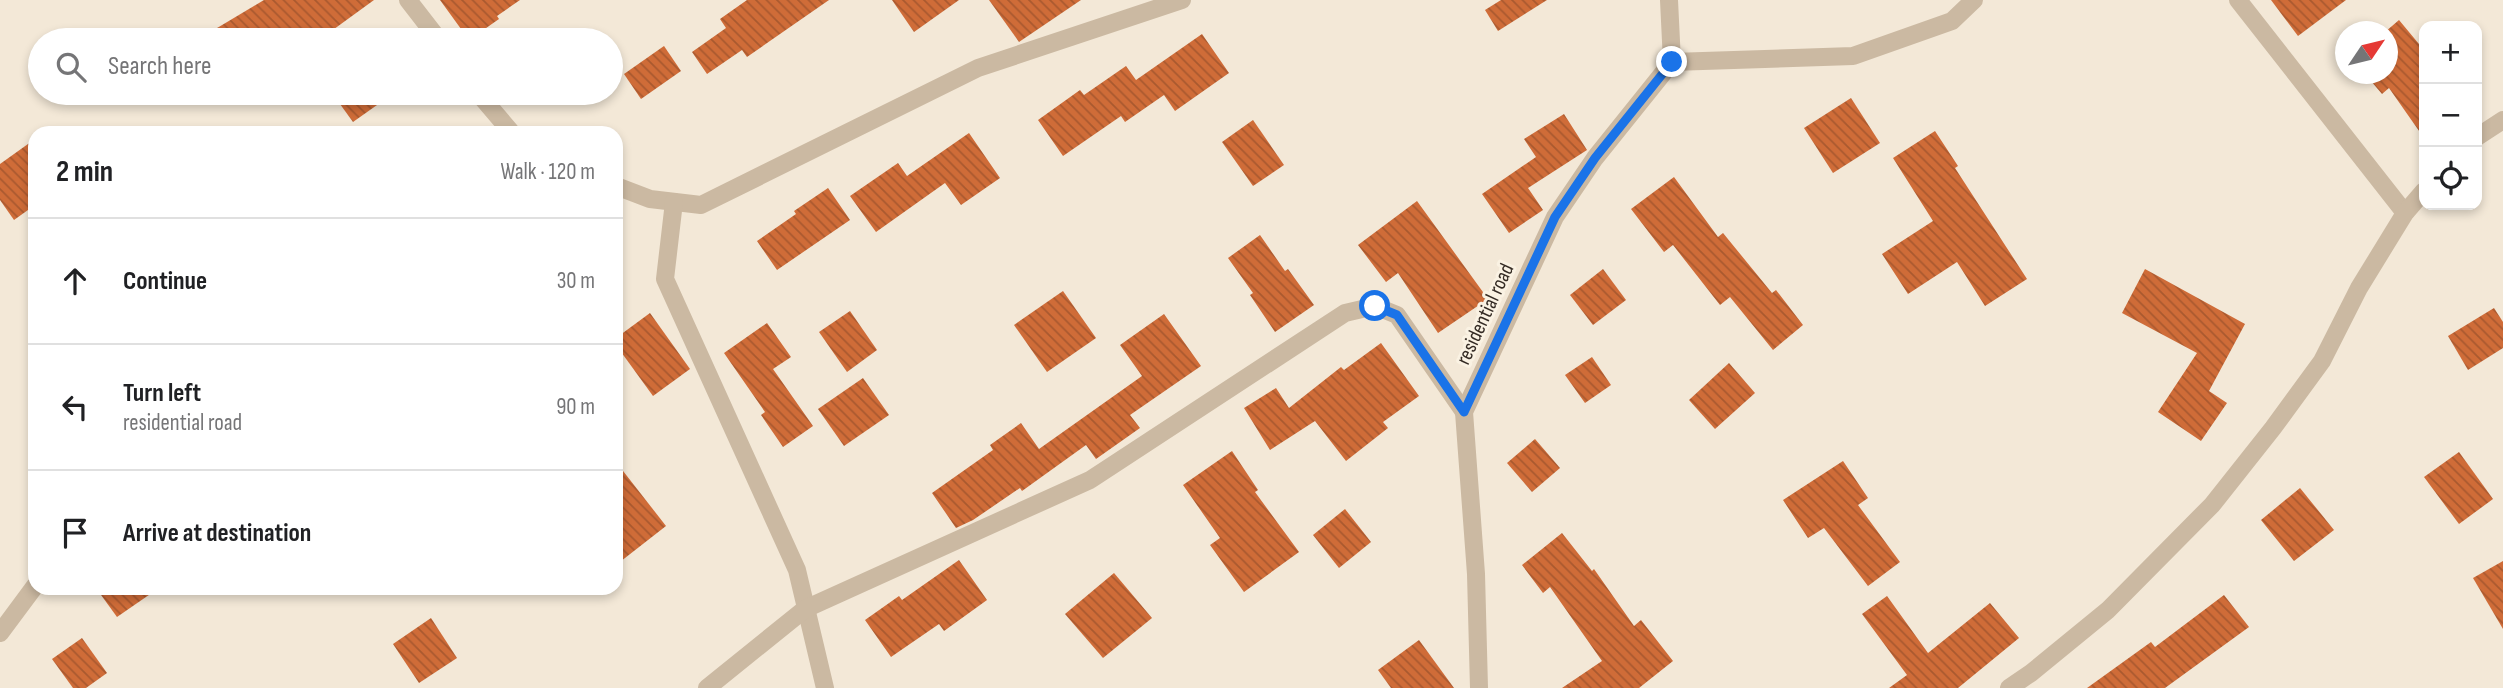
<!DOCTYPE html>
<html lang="en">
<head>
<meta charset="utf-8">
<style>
  body { margin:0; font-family:"Sofia Sans Condensed",sans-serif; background:#f6f6f6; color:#202124 }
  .controls { position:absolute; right:21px; top:21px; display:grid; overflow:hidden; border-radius:14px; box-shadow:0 4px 10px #0003 }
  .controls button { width:63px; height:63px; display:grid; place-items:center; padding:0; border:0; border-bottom:2px solid #e0e0e0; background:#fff; color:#202124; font:35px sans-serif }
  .compass { position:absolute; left:2335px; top:21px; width:63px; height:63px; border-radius:50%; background:#fff; box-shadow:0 4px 10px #0003; rotate:55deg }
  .stop { position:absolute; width:21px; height:21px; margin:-16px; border:5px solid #1a73e8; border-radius:50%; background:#fff }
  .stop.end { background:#1a73e8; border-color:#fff; box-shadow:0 2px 7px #0008 }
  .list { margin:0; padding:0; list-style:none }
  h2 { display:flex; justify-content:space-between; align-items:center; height:91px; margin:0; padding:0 28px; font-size:30px }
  h2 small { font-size:23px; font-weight:400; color:#757577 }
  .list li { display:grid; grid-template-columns:46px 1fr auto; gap:21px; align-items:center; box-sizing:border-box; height:126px; padding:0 28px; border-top:2px solid #e0e0e0 }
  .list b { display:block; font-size:26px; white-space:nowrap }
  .list p { margin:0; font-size:23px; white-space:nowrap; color:#757577 }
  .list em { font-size:23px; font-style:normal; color:#757577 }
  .icon { flex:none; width:38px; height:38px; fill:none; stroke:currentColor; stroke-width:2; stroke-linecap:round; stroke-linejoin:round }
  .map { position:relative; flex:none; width:2503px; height:688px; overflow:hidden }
  .search { position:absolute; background:#fff; box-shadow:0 4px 10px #0003; left:28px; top:28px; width:595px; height:77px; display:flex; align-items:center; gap:18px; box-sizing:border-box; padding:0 24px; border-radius:38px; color:#757577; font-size:26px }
  .panel { position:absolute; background:#fff; box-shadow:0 4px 10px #0003; left:28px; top:126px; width:595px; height:469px; border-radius:21px }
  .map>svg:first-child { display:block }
</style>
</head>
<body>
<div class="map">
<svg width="2503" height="688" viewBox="0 0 2503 688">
  <defs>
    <pattern id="building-back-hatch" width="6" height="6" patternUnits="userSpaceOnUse" patternTransform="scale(1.75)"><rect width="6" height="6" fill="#cf6c38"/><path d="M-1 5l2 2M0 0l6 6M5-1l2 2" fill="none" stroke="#a9592f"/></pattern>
  </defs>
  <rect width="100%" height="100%" fill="#f3e8d7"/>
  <g fill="url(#building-back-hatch)">
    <path d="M 264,0 L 374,0 L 319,40 L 197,40 Z"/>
    <path d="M 440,0 L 520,0 L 497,16 L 499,19 L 469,40 Z"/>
    <path d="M 747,0 L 829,0 L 747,57 L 742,50 L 707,74 L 692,52 L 726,28 L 720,19 Z"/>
    <path d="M 892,0 L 959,0 L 914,32 Z"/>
    <path d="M 989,0 L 1081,0 L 1019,42 Z"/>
    <path d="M 1501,0 L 1547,0 L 1498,31 L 1485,10 Z"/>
    <path d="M 2271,0 L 2346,0 L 2298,36 Z"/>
    <path d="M 2399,20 L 2424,50 L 2424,138 L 2389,88 L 2382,94 L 2365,74 L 2388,74 L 2388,32 L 2385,32 Z"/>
    <path d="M 1202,34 L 1229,73 L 1175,111 L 1164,95 L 1125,122 L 1121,116 L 1063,156 L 1038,120 L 1080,90 L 1084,95 L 1126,66 L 1136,80 Z"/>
    <path d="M 664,46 L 681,71 L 641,99 L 624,74 Z"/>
    <path d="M 332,93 L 394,93 L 353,122 Z"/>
    <path d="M 1851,98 L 1880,143 L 1833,173 L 1804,128 Z"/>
    <path d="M 1564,114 L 1587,150 L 1528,188 L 1543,210 L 1509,233 L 1482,194 L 1536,157 L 1524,139 Z"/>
    <path d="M 1253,120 L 1284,165 L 1253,186 L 1222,142 Z"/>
    <path d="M 1935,131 L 1958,166 L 1955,168 L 2027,279 L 1985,306 L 1957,262 L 1908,294 L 1882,254 L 1933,221 L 1893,158 Z"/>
    <path d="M 969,133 L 1000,178 L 961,205 L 945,183 L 876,232 L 850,196 L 898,163 L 907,176 Z"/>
    <path d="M 35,139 L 35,205 L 14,220 L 0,200 L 0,164 Z"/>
    <path d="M 1674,177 L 1718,237 L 1723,233 L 1772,293 L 1776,290 L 1803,325 L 1773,350 L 1730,297 L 1720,305 L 1673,245 L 1664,252 L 1631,209 Z"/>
    <path d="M 828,188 L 850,220 L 777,270 L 757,241 L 796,214 L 794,211 Z"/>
    <path d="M 1417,201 L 1488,299 L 1438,333 L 1398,273 L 1386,282 L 1358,245 Z"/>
    <path d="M 1260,235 L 1285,271 L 1288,269 L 1314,305 L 1275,332 L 1250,295 L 1253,293 L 1228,258 Z"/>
    <path d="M 1603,269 L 1626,300 L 1593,325 L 1570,295 Z"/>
    <path d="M 2145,269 L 2245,324 L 2209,391 L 2227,403 L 2201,441 L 2158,412 L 2197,353 L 2122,313 Z"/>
    <path d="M 1063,291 L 1096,338 L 1047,372 L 1014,325 Z"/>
    <path d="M 2494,308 L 2503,322 L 2503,348 L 2468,370 L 2448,336 Z"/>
    <path d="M 850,311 L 877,350 L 847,372 L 819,332 Z"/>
    <path d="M 650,313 L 690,369 L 653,396 L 616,345 L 616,338 Z"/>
    <path d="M 1164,314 L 1201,366 L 1130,415 L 1140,428 L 1096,459 L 1086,445 L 1022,491 L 1020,488 L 973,520 L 956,528 L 932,493 L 993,450 L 990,445 L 1021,423 L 1039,449 L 1142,376 L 1120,345 Z"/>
    <path d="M 767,323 L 791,357 L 773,369 L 813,426 L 783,447 L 761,415 L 765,412 L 724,353 Z"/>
    <path d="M 1381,343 L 1419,396 L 1383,422 L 1388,428 L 1346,461 L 1315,421 L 1270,450 L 1244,408 L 1276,388 L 1289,408 L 1341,367 L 1344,370 Z"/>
    <path d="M 1592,357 L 1611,385 L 1585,403 L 1565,375 Z"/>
    <path d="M 1729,363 L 1755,393 L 1715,429 L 1689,400 Z"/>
    <path d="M 863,378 L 889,415 L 844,446 L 818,409 Z"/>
    <path d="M 1535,439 L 1560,468 L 1532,492 L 1507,463 Z"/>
    <path d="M 1232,451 L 1258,490 L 1255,492 L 1299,552 L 1244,592 L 1210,545 L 1220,538 L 1183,485 Z"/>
    <path d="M 2459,452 L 2493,499 L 2459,524 L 2424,477 Z"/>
    <path d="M 1843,461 L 1868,498 L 1858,505 L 1900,562 L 1868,586 L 1824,528 L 1808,538 L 1783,500 Z"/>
    <path d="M 616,462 L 666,526 L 616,565 Z"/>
    <path d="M 2300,488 L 2334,530 L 2294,561 L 2261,520 Z"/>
    <path d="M 1345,509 L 1371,542 L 1339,568 L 1313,535 Z"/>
    <path d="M 1562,533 L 1592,571 L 1594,569 L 1634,626 L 1641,620 L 1673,661 L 1639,688 L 1562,688 L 1602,661 L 1550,587 L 1543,593 L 1522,565 Z"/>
    <path d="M 959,560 L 987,600 L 944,631 L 939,624 L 891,657 L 865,620 L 899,596 L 902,600 Z"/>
    <path d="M 2503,561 L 2503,629 L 2473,578 Z"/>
    <path d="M 1114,573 L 1152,618 L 1103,658 L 1065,614 Z"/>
    <path d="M 96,588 L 159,588 L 117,617 Z"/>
    <path d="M 2224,595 L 2249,627 L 2165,688 L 2087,688 L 2151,642 L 2155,647 Z"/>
    <path d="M 1887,596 L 1928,653 L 1990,603 L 2019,638 L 1958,688 L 1889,688 L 1907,675 L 1862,614 Z"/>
    <path d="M 431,618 L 457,658 L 419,683 L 393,644 Z"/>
    <path d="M 82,638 L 107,673 L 86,688 L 73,688 L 52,659 Z"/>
    <path d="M 1419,640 L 1454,688 L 1391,688 L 1378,670 Z"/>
  </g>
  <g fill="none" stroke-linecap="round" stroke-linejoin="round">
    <g stroke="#cbb9a2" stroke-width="18">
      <path d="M 408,0 L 439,40"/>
      <path d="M 2238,0 L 2405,213"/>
      <path d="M 1672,62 L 1853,56 L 1952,21 L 1974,0"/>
      <path d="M 478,93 L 512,133"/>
      <path d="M 2477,137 L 2503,120"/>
      <path d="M 616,186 L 650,199 L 701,205 L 978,68 L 1182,0"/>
      <path d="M 674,202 L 665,279 L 797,570 L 825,688"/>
      <path d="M 0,633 L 35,586"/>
      <path d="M 707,688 L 805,609 L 1090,480 L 1345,313 L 1375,306 L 1397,315 L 1464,412"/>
      <path d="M 1479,688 L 1476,574 L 1464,412 L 1555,217 L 1595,158 L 1672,62 L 1669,0"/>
      <path d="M 2009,688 L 2031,673 L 2108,610 L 2212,505 L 2273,428 L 2322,361 L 2359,288 L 2405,213 L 2424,191"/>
    </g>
  </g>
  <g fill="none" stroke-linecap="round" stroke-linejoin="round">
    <path stroke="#1a73e8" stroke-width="9" d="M 1375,306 L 1397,315 L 1464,412 L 1555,217 L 1595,158 L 1672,62"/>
  </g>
  <g text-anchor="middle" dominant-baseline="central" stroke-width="6" stroke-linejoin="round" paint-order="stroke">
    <g font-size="21" fill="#352c25" stroke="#faf2e3">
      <text transform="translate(1485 314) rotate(-65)">residential road</text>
    </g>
  </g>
</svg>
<div class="controls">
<button>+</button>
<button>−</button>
<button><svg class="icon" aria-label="locate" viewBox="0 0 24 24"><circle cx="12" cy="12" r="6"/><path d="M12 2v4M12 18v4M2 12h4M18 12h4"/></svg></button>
</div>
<svg class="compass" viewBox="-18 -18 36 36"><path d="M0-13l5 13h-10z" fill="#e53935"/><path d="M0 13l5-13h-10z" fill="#757577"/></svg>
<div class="stop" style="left:1375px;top:306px"></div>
<div class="stop end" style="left:1672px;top:62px"></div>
<div class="search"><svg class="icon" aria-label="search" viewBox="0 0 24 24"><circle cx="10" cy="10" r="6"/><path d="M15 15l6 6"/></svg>Search here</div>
<section class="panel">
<h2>2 min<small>Walk · 120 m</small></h2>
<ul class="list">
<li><svg class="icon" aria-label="ahead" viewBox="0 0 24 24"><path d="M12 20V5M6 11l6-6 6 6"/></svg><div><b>Continue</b></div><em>30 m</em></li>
<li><svg class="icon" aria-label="left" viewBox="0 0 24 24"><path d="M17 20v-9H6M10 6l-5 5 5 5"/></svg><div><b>Turn left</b><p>residential road</p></div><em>90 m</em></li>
<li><svg class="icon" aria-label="arrive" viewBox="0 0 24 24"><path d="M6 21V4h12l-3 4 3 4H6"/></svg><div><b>Arrive at destination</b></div></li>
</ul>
</section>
</div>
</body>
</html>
